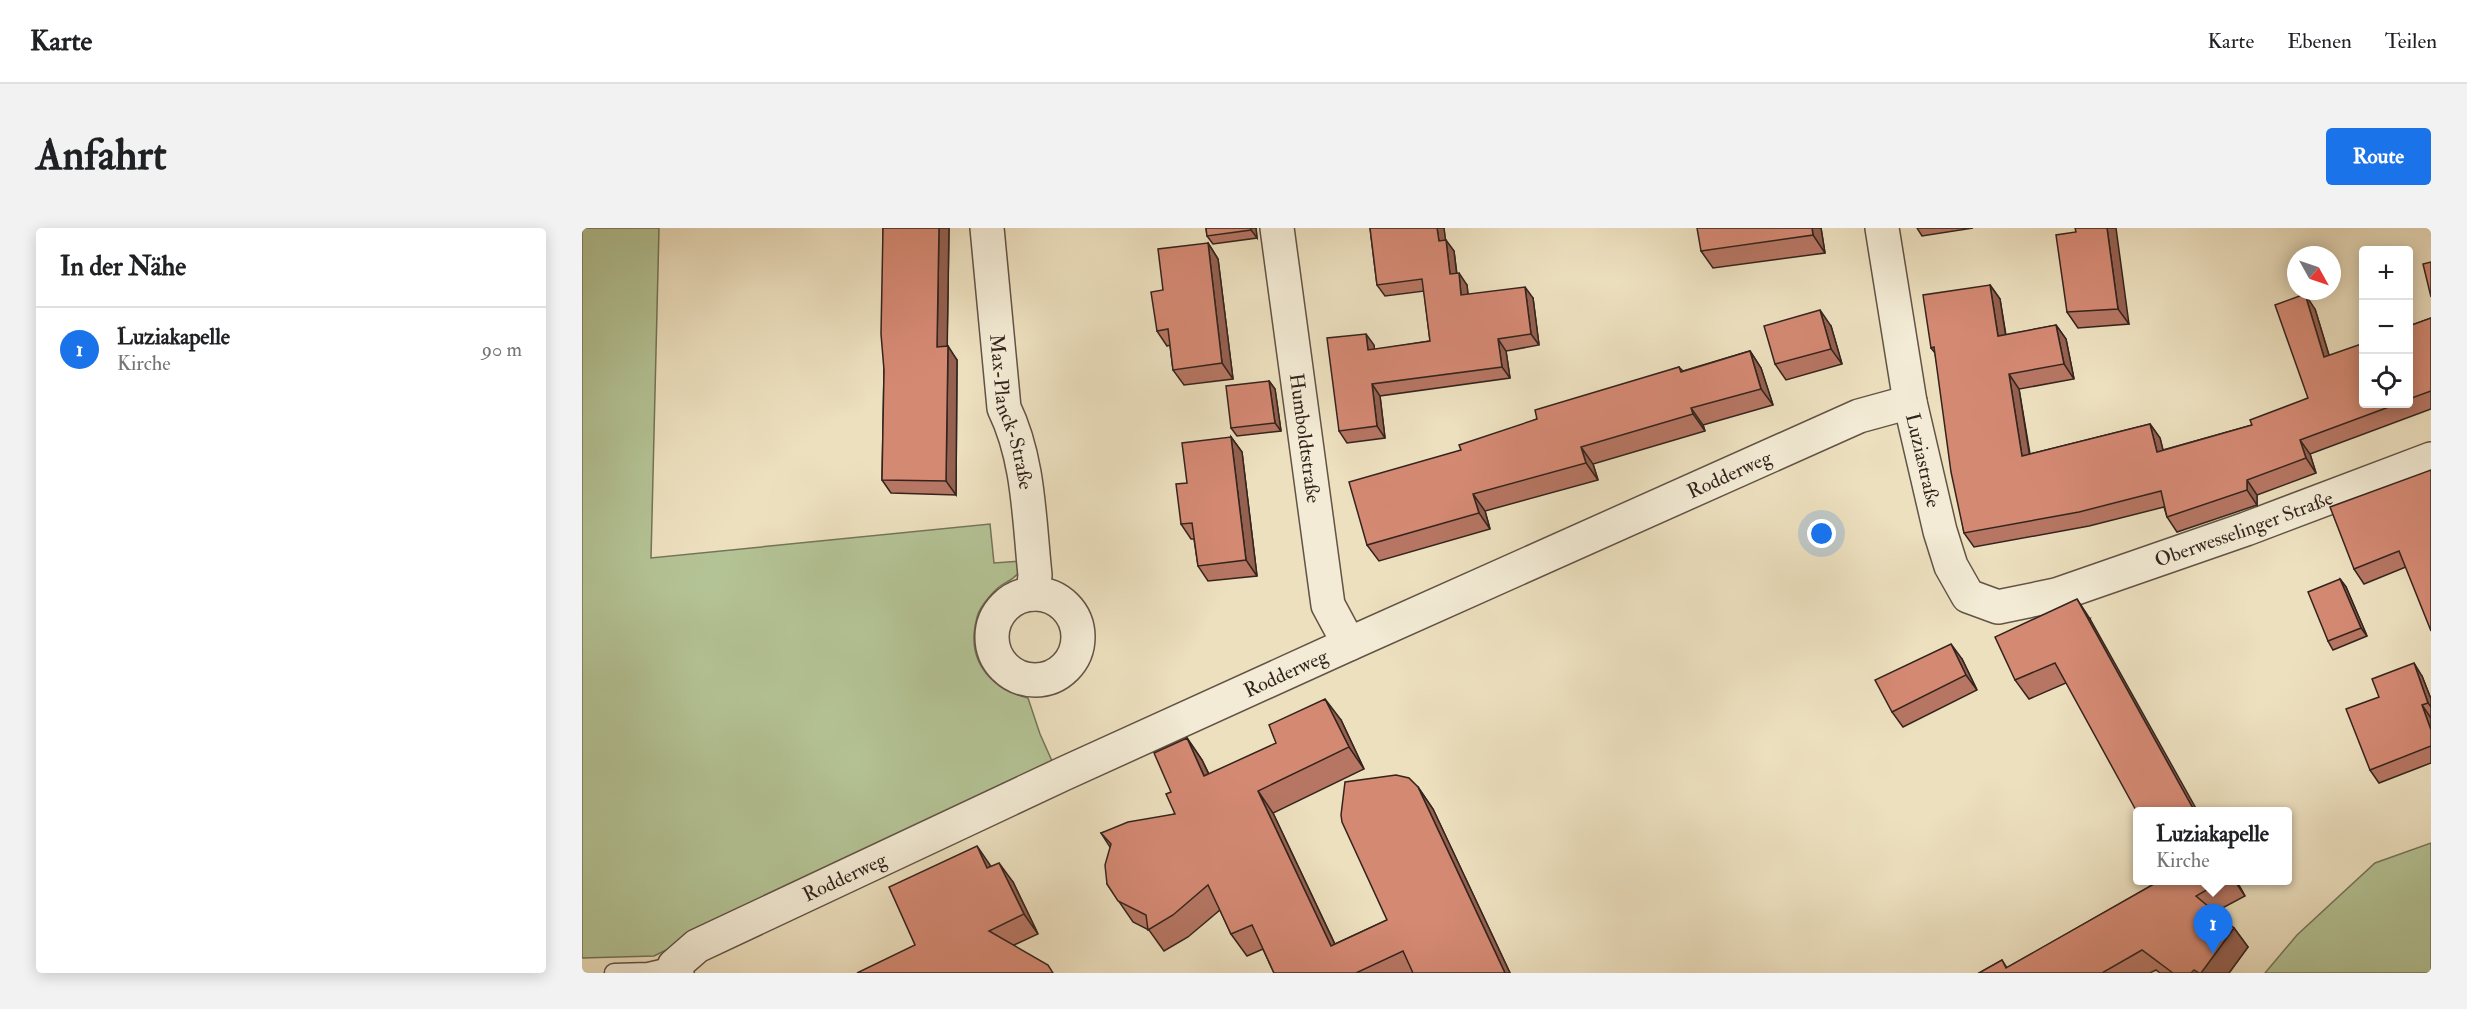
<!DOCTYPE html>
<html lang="de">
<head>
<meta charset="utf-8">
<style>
  body { margin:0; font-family:"IM FELL Double Pica",serif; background:#f2f2f2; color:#202124 }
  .controls { position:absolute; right:18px; top:18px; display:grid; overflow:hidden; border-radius:6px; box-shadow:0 3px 15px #0003 }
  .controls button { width:54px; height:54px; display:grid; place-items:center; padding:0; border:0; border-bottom:2px solid #e0e0e0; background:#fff; color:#202124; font:30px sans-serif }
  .compass { position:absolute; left:1705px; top:18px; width:54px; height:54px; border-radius:50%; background:#fff; box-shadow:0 3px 15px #0003; rotate:130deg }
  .you { position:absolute; left:1240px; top:306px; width:21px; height:21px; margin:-15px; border:4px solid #fff; border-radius:50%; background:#1a73e8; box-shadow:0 0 0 9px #1a73e833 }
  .badge { display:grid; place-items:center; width:39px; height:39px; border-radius:50%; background:#1a73e8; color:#fff; font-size:20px; font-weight:700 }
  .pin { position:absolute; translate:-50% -50px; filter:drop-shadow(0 2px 3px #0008) }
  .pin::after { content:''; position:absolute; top:32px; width:21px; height:18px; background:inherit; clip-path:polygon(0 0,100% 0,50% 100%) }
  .popup { position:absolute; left:1551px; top:579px; width:159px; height:78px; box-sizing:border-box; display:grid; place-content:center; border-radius:6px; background:#fff; filter:drop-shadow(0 2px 4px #0005); font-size:20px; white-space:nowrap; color:#757577 }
  .popup b { font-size:22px; color:#202124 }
  .popup::after { content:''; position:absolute; left:50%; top:100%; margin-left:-12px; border:12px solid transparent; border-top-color:#fff }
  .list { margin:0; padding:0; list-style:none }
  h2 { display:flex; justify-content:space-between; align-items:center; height:78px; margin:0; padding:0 24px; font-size:26px }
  h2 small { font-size:20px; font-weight:400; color:#757577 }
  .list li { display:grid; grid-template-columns:39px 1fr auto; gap:18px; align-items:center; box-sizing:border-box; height:84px; padding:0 24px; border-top:2px solid #e0e0e0 }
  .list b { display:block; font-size:22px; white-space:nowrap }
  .list p { margin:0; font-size:20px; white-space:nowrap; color:#757577 }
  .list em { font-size:20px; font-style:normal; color:#757577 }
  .icon { flex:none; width:33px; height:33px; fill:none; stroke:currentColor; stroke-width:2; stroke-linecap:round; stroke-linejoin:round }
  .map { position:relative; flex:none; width:1849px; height:745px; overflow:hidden; border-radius:6px }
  header { display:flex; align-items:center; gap:36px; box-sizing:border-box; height:84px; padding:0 30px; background:#fff; border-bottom:2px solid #e0e0e0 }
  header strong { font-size:28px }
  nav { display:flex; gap:33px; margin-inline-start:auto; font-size:21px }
  .intro { display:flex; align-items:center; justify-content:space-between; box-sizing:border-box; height:144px; padding:0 36px }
  h1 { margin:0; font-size:42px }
  .button { padding:15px 27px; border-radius:6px; background:#1a73e8; color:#fff; font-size:21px; font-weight:700 }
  main { display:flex; gap:36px; padding:0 36px }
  aside { flex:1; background:#fff; border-radius:6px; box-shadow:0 3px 15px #0003 }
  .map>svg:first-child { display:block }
</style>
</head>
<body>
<header>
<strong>Karte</strong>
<nav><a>Karte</a><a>Ebenen</a><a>Teilen</a></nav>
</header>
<div class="intro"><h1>Anfahrt</h1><a class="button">Route</a></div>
<main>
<aside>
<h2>In der Nähe<small></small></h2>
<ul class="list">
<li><span class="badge">1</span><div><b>Luziakapelle</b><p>Kirche</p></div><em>90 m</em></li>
</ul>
</aside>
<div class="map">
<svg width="1849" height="745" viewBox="0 0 1849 745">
  <rect width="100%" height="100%" fill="#ede0bf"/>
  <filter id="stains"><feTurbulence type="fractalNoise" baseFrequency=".00333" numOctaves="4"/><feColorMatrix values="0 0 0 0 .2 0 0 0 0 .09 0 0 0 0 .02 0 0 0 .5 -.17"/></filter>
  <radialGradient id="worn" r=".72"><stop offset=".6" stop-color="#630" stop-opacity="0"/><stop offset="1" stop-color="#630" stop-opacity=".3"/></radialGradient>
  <g fill="#b4c395" stroke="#74745a" stroke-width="1.5">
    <path d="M 0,0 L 77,0 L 69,330 L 408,296 L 412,335 L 438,333 C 440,349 428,351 417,359 C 410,365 404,372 399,380 C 394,387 393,397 392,406 C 390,441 415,462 446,470 L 458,506 L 470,533 L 72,728 L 0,730 Z"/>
    <path d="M 1849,615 L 1849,745 L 1683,745 L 1715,707 L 1793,635 Z"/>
  </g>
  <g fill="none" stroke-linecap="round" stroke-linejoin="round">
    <g stroke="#625346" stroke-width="21">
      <path id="lane" d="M 32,745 L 66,744 L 92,738"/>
    </g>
    <g stroke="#625346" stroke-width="36">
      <g id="street">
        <path id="s1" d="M 405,0 L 422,180 C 447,231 447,291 453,347 L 451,366"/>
        <path id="s2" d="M 695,0 L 746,377 L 767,416"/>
        <path id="s3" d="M 1300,0 L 1328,174 L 1358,303 L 1369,338 L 1386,368 L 1416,379 L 1474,367 L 1664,301 L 1849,231"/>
        <circle cx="453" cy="409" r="43"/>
        <path id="s4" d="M 95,745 L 92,738 L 115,718 L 481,546 L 767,416 L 1277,188 L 1328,174"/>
      </g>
    </g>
    <use href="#lane" stroke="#f3ebd5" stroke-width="18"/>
    <use href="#street" stroke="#f3ebd5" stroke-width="33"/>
  </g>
  <g fill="#b67663" stroke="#34241e" stroke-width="1.5">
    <path d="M 301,0 L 367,0 L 365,119 L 375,132 L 374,267 L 309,265 L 300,252 L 302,142 Z"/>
    <path d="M 624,0 L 674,0 L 675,10 L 631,16 L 625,8 Z"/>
    <path d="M 788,0 L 862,0 L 863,12 L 872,23 L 875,46 L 885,57 L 886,66 L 951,70 L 957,117 L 924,123 L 928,150 L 798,168 L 803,210 L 765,215 L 757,203 L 792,117 L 792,122 L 848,113 L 842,63 L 803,68 L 795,57 Z"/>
    <path d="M 1239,0 L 1243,25 L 1131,40 L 1119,23 Z"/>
    <path d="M 1335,0 L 1391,0 L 1340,8 Z"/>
    <path d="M 1494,4 L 1547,96 L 1496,100 L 1485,84 Z"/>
    <path d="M 626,15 L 636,31 L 651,151 L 602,157 L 591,142 L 588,117 L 585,118 L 575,103 L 581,62 Z"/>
    <path d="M 1408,57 L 1418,71 L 1424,107 L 1474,97 L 1484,111 L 1492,151 L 1437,161 L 1448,226 L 1568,196 L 1578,210 L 1581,222 L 1670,197 L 1726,170 L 1733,81 L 1747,127 L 1782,176 L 1827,176 L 1827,98 L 1849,90 L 1849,181 L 1728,226 L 1734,245 L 1675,267 L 1675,277 L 1595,304 L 1585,289 L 1582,279 L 1507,298 L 1392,319 L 1382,305 L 1353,125 L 1349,120 Z"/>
    <path d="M 1249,98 L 1260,136 L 1204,152 L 1193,136 Z"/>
    <path d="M 1168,123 L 1179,140 L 1191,177 L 1121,197 L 1123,203 L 1011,236 L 1016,252 L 903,283 L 908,301 L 797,333 L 785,317 L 879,222 L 955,191 L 1097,139 L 1101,143 Z"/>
    <path d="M 687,153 L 693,161 L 699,203 L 655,208 L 649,200 Z"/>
    <path d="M 649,209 L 660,224 L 675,348 L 626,353 L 616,338 L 612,311 L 609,311 L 599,296 L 605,255 Z"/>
    <path d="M 1849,242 L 1824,339 L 1782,356 L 1772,341 Z"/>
    <path d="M 1758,351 L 1764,359 L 1785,408 L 1751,422 L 1746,413 Z"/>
    <path d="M 1508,391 L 1484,455 L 1447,471 L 1433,452 Z"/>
    <path d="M 1380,431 L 1395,462 L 1321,499 L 1310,484 Z"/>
    <path d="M 1840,448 L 1849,471 L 1849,535 L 1797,555 L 1788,542 L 1797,469 Z"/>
    <path d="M 759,492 L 782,541 L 691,585 L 753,716 L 805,692 L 836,559 L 851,581 L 928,745 L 692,745 L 681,721 L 665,728 L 649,706 L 638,682 L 606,709 L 582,723 L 567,702 L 551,694 L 525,656 L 528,619 L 519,605 L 593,586 L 589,564 L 605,510 L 620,532 L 627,546 Z"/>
    <path d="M 409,639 L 431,654 L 456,706 L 432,717 L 333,717 Z"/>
    <path d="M 1579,652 L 1654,652 L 1663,668 L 1633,684 L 1652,700 L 1666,719 L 1647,745 L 1578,745 L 1574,742 L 1568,745 L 1397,745 L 1420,732 L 1425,740 Z"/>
  </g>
  <g fill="#946050" stroke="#34241e" stroke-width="1.5">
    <path d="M 357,0 L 367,0 L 365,133 L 355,119 Z"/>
    <path d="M 669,0 L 674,0 L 675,10 L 669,2 Z"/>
    <path d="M 855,0 L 862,0 L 865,24 L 857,13 Z"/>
    <path d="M 1230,0 L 1239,0 L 1243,25 L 1231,7 Z"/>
    <path d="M 1525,0 L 1534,0 L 1547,96 L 1536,81 Z"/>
    <path d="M 864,12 L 872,23 L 876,58 L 868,46 Z"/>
    <path d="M 626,15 L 636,31 L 651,151 L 640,135 Z"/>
    <path d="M 877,45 L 885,57 L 887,78 L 879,67 Z"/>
    <path d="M 1408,57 L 1418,71 L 1426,123 L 1416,108 Z"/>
    <path d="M 943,59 L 951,70 L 957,117 L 949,106 Z"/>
    <path d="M 1723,66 L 1733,81 L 1752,144 L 1742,129 Z"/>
    <path d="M 1238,82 L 1249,98 L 1260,136 L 1249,121 Z"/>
    <path d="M 1474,97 L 1484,111 L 1492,151 L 1482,136 Z"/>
    <path d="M 784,106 L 792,117 L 794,134 L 786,122 Z"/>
    <path d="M 916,111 L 924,123 L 928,150 L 920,139 Z"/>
    <path d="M 366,118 L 375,132 L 374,267 L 364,253 Z"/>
    <path d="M 1168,123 L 1179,140 L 1191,177 L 1179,161 Z"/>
    <path d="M 1427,146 L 1437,161 L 1450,243 L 1440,228 Z"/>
    <path d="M 687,153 L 693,161 L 699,203 L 693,195 Z"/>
    <path d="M 790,156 L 798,168 L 803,210 L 795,198 Z"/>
    <path d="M 1109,180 L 1121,197 L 1123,203 L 1111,186 Z"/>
    <path d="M 1568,196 L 1578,210 L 1585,238 L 1575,224 Z"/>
    <path d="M 649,209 L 660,224 L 675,348 L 664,332 Z"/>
    <path d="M 1718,212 L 1728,226 L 1734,245 L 1724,230 Z"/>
    <path d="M 999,219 L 1011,236 L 1016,252 L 1004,235 Z"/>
    <path d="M 1665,252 L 1675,267 L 1675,277 L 1665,262 Z"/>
    <path d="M 891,266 L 903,283 L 908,301 L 897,285 Z"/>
    <path d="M 1758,351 L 1764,359 L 1785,408 L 1779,400 Z"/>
    <path d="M 1495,371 L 1508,391 L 1616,584 L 1613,584 Z"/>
    <path d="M 1369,416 L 1380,431 L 1395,462 L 1384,447 Z"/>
    <path d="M 1832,435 L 1840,448 L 1849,471 L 1849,479 L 1846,475 Z"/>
    <path d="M 743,471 L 759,492 L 782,541 L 767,519 Z"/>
    <path d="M 1840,477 L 1849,490 L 1849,502 Z"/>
    <path d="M 605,510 L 620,532 L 638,570 L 622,548 Z"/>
    <path d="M 836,559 L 851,581 L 928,745 L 923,745 Z"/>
    <path d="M 676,563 L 691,585 L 764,740 L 749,718 Z"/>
    <path d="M 395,618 L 408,637 L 419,659 L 405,640 Z"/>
    <path d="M 417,635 L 431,654 L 456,706 L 442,686 Z"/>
    <path d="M 1652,652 L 1654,652 L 1663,668 Z"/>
    <path d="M 1652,700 L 1666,719 L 1647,745 L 1619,745 Z"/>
  </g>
  <g fill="#d48973" stroke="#34241e" stroke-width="1.5">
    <path d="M 301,0 L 357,0 L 355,119 L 366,118 L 364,253 L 300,252 L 302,142 L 299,106 Z"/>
    <path d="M 624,0 L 669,0 L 669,2 L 625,8 Z"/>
    <path d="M 788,0 L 855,0 L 857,13 L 864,12 L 868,46 L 877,45 L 879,67 L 943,59 L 949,106 L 916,111 L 920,139 L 790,156 L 795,198 L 757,203 L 745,110 L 784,106 L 786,122 L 848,113 L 840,51 L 795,57 Z"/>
    <path d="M 1115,0 L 1230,0 L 1231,7 L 1119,23 Z"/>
    <path d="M 1493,0 L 1525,0 L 1536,81 L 1485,84 L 1474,7 L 1494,4 Z"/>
    <path d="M 626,15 L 640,135 L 591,142 L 586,101 L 575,103 L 569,64 L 581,62 L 576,21 Z"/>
    <path d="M 1849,34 L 1849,69 L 1841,36 Z"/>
    <path d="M 1408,57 L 1416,108 L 1474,97 L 1482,136 L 1427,146 L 1440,228 L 1568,196 L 1575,224 L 1670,197 L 1668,192 L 1726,170 L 1693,77 L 1723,66 L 1742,129 L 1782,115 L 1782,176 L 1815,176 L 1718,212 L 1724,230 L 1665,252 L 1665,262 L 1585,289 L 1579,263 L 1497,284 L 1382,305 L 1369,244 L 1352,119 L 1349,120 L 1341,67 Z"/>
    <path d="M 1238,82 L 1249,121 L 1193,136 L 1182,98 Z"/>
    <path d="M 1849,90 L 1849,163 L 1827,171 L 1827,98 Z"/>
    <path d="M 1168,123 L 1179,161 L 1109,180 L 1111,186 L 999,219 L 1004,235 L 891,266 L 897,285 L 785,317 L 767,254 L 879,222 L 877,217 L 955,191 L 953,182 L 1097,139 L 1099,144 Z"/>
    <path d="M 687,153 L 693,195 L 649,200 L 644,158 Z"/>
    <path d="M 649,209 L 664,332 L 616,338 L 610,295 L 599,296 L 594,256 L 605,255 L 600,215 Z"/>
    <path d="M 1849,242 L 1849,403 L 1817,323 L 1772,341 L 1748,279 Z"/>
    <path d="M 1758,351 L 1779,400 L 1746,413 L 1726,364 Z"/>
    <path d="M 1495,371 L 1613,584 L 1556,584 L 1556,586 L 1473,435 L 1433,452 L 1413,409 Z"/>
    <path d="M 1369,416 L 1384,447 L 1310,484 L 1293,452 Z"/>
    <path d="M 1832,435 L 1846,475 L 1840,477 L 1849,502 L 1849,518 L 1788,542 L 1764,481 L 1797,469 L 1790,451 Z"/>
    <path d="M 743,471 L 767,519 L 676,563 L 749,718 L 805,692 L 760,594 L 759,587 L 763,554 L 814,547 L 827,550 L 836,559 L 923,745 L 831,745 L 821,723 L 774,745 L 692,745 L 670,697 L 649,706 L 626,657 L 591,687 L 566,702 L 564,687 L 536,673 L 525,656 L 523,637 L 529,616 L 519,605 L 546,594 L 593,586 L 584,566 L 589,564 L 572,525 L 605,510 L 622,548 L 694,515 L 687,497 Z"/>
    <path d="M 395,618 L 405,640 L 417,635 L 442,686 L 407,703 L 466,737 L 471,745 L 275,745 L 333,717 L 307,659 Z"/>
    <path d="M 1579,652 L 1642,652 L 1614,668 L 1652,700 L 1619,745 L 1617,745 L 1612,742 L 1609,745 L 1591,745 L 1560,722 L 1520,745 L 1397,745 L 1420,732 L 1424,740 Z"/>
  </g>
  <g text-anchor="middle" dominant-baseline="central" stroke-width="4.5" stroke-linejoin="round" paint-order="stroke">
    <g font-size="20" fill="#34241e" stroke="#f3ebd5">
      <text stroke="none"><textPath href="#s1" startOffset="186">Max-Planck-Straße</textPath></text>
      <text stroke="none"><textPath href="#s2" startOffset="212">Humboldtstraße</textPath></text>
      <text stroke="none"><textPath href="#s3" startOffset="236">Luziastraße</textPath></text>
      <text stroke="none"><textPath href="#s4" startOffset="1173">Rodderweg</textPath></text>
      <text stroke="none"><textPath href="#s3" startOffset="670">Oberwesselinger Straße</textPath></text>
      <text stroke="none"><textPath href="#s4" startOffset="687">Rodderweg</textPath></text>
      <text stroke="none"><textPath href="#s4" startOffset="201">Rodderweg</textPath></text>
    </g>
  </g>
  <rect width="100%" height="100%" filter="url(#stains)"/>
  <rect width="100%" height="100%" fill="url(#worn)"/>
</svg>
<div class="controls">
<button>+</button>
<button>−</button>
<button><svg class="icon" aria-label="locate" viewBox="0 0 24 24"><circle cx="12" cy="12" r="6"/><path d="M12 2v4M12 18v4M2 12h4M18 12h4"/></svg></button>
</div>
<svg class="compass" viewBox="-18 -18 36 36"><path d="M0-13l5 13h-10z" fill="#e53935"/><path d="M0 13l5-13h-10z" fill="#757577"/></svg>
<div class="you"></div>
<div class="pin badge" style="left:1631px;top:726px">1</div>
<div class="popup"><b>Luziakapelle</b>Kirche</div>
</div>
</main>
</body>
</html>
